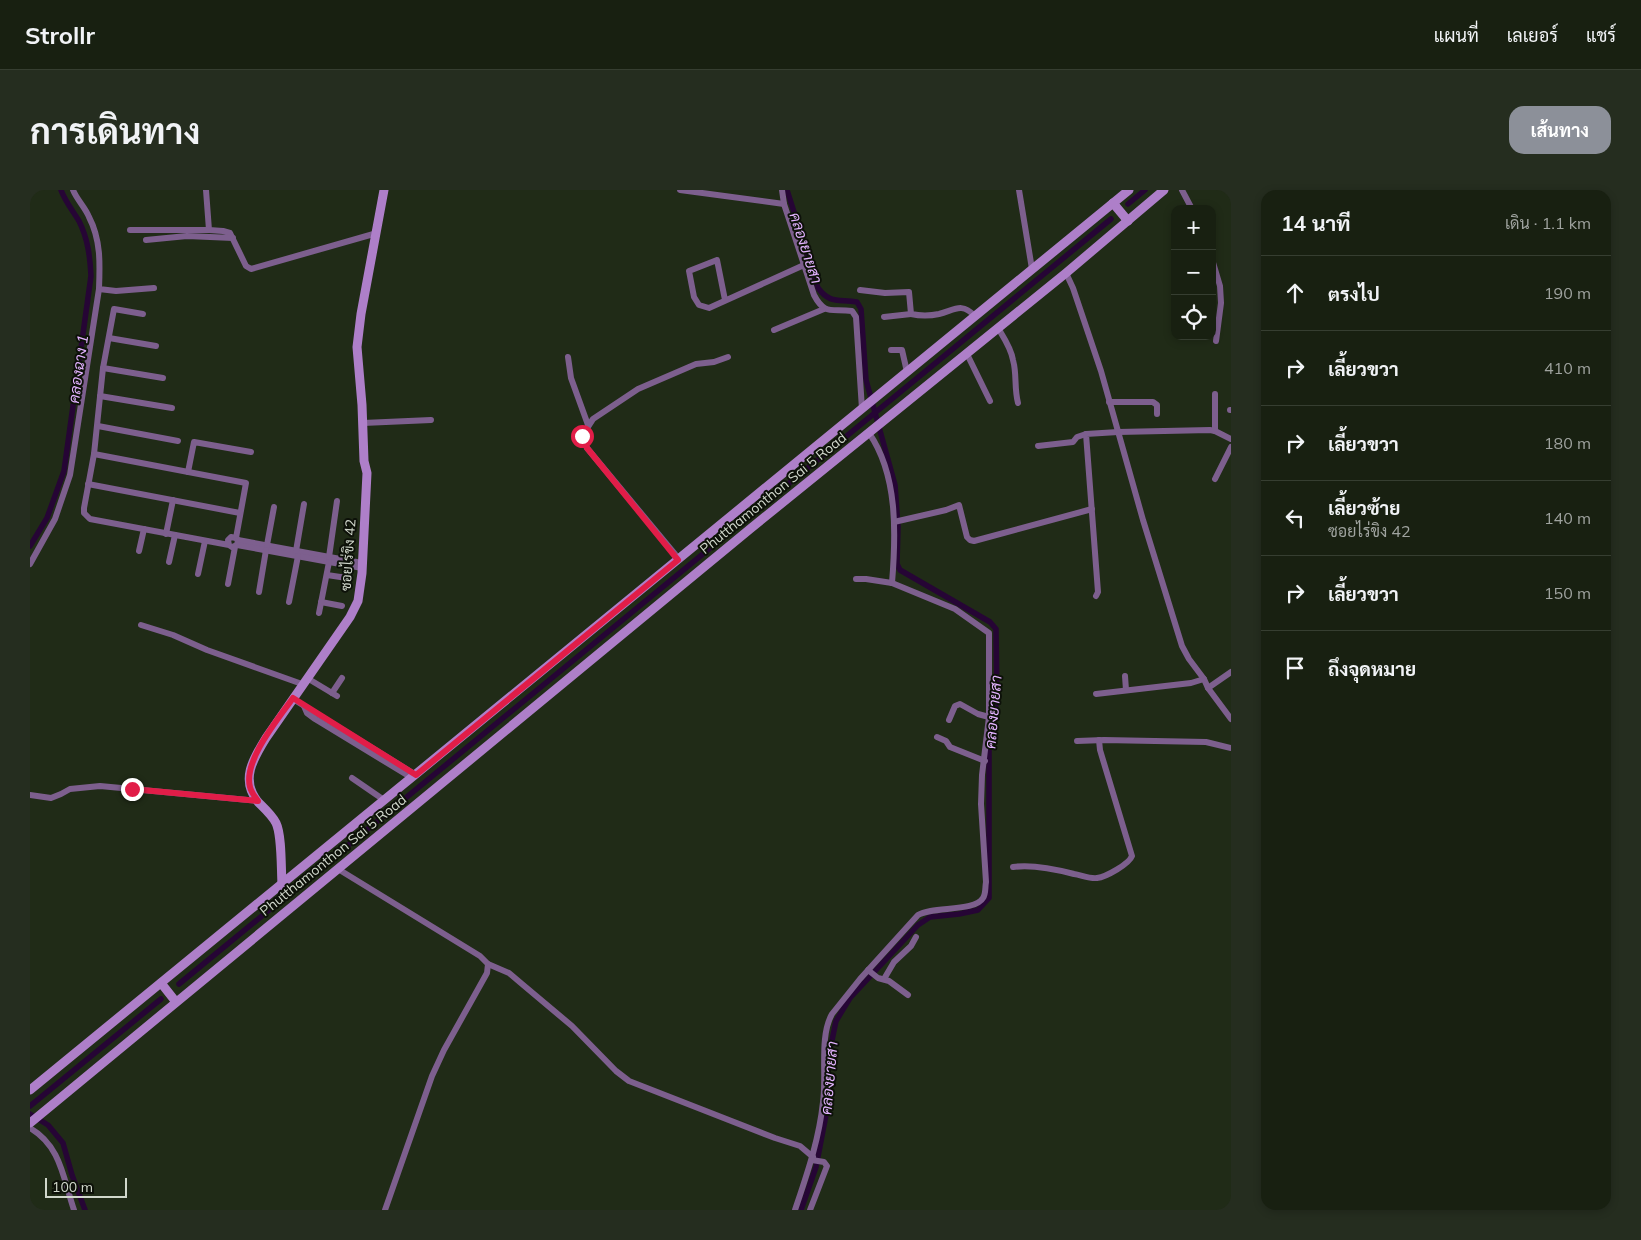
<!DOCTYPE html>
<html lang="th">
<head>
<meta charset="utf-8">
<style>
  body { margin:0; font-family:Mulish,Sarabun,sans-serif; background:#252d1f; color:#f1f3f6 }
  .controls { position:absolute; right:15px; top:15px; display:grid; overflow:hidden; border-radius:10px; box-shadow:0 2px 8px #0003 }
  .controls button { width:45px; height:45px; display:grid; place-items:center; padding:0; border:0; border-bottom:1px solid #363e31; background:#182011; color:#f1f3f6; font:25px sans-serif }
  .scale { position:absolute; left:15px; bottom:12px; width:82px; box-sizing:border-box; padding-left:5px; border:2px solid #d0d7cb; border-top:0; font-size:14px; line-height:18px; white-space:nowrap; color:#d0d7cb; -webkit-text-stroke:4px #0d1109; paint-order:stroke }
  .stop { position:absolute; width:15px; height:15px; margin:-11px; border:4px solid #e11d48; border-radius:50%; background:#fff }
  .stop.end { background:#e11d48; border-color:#fff; box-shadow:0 1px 5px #0008 }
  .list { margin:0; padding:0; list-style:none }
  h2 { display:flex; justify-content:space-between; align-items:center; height:65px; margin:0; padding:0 20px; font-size:21px }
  h2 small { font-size:16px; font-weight:400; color:#9fa39f }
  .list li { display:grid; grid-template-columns:32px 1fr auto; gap:15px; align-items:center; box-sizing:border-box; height:75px; padding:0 20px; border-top:1px solid #363e31 }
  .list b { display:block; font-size:19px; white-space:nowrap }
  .list p { margin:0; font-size:16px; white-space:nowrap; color:#9fa39f }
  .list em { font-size:16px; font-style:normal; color:#9fa39f }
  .icon { flex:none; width:28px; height:28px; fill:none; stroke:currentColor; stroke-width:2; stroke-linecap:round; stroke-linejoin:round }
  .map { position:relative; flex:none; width:1201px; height:1020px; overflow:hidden; border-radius:15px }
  header { display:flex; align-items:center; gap:30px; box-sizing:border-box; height:70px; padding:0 25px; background:#182011; border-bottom:1px solid #363e31 }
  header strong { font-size:24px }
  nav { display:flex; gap:28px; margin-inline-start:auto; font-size:18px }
  .intro { display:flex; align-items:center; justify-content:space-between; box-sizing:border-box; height:120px; padding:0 30px }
  h1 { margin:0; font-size:35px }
  .button { padding:12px 22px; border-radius:15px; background:#8c9099; color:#fff; font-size:18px; font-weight:700 }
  main { display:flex; gap:30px; padding:0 30px }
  aside { flex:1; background:#182011; border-radius:15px; box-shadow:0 2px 8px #0003 }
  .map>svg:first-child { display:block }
</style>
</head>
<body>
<header>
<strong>Strollr</strong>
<nav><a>แผนที่</a><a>เลเยอร์</a><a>แชร์</a></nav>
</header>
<div class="intro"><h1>การเดินทาง</h1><a class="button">เส้นทาง</a></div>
<main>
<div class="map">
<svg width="1201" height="1020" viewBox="0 0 1201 1020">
  <rect width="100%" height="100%" fill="#202b17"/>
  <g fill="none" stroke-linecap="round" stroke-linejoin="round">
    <g stroke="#260535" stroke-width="5.5">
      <path d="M 757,0 L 788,98 C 800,114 808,109 827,112 L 831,119 L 836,190 L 865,295 L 868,336 L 867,374 L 870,380 L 960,432 L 966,439 L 967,508 L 959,556 L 959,708 L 948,720 L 929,724 L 900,727 L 888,735 L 820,808 L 806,831 L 798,870 L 796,925 L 786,977 L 771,1020"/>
      <path d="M 1098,14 L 1115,0"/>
      <path d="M 0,356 L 17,328 L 34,281 L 61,86 C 60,67 58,49 49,31 C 43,21 35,11 31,0"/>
      <path d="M 149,794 L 1081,29"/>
      <path d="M 0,916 L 131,809"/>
      <path d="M 0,924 L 18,935 L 33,953 L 42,985 L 55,1020"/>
    </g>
    <g stroke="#7d5f8e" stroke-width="6">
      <path d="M 43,0 C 47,10 55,17 59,27 C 71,50 70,74 69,99 L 86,101 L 124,98"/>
      <path d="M 176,0 L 179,40 L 193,41 L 200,43 L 216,76 L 221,79 L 347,43"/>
      <path d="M 650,0 L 754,14"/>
      <path d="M 752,0 L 754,14 L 784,105 C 795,126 802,118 822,121 L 826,127 L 832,219"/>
      <path d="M 989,0 L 1002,79"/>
      <path d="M 1152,0 L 1162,19"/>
      <path d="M 100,40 L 179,40"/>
      <path d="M 116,50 L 157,46 L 203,48"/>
      <path d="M 1182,69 L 1190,96 L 1191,113 L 1186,151"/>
      <path d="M 1036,83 L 1043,98 L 1071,181 L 1113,330 L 1152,456 L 1159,469 L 1174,489 L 1178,498 L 1201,529"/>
      <path d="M 830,100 L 855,103 L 879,102 L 881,124 C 890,126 900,126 909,124 C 925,120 931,112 945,126"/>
      <path d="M 695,110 L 687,70 L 659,81 L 664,107 L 669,115 L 679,118 L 774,75"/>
      <path d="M 113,124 L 84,119 L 73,178 L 64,264 L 54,318 L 54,323 L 60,329 L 199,355 L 202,357 L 207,355 L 208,350 L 206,348 L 201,347 L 198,350 L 199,355"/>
      <path d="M 854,127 L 881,124"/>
      <path d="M 968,138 C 974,148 981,158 983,170 C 987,184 984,198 988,213"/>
      <path d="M 744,140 L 794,119"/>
      <path d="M 79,148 L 126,156"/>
      <path d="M 861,160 L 872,160 L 877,182"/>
      <path d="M 937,164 L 960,211"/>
      <path d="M 538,167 L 541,188 L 558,235"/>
      <path d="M 73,178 L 133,188"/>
      <path d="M 1185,204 L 1185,241"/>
      <path d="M 70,206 L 142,218"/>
      <path d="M 1079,212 L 1123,212 L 1127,215 L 1127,224"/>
      <path d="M 1200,220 L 1201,220"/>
      <path d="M 333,233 L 401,230"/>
      <path d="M 68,236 L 148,251"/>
      <path d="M 839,243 C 868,285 866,344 862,393"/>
      <path d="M 1008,256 L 1043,252 L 1047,247 L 1056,244"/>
      <path d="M 64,264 L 216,293 L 206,348"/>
      <path d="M 158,282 L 164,252 L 221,262"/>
      <path d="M 1185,289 L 1201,257"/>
      <path d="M 58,294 L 210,323"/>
      <path d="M 864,332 L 916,320 L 929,315 L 937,347 L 940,350 L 944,351 L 1062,319"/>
      <path d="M 136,344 L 143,310"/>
      <path d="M 208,350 L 332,373"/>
      <path d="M 207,355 L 332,378"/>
      <path d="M 237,355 L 244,317"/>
      <path d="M 109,361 L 114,339"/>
      <path d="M 266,361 L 274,314"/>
      <path d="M 299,367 L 307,311"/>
      <path d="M 649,369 L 557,258 L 552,246 L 563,229 L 608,199 L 666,174 L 684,172 L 698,167"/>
      <path d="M 139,372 L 145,345"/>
      <path d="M 0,374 L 25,329 L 40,285 L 69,99"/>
      <path d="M 168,384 L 175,351"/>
      <path d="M 297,385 L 317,388"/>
      <path d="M 198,394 L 205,357"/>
      <path d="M 229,402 L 236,360"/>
      <path d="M 1066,406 L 1068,402 L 1056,244 L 1088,242 L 1180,240 L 1185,241 L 1201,249"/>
      <path d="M 259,412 L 268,366"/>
      <path d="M 291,412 L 312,416"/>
      <path d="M 289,423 L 299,372"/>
      <path d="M 111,435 L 143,445 L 177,460 L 272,494"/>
      <path d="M 1095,486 L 1096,500"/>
      <path d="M 277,488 L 307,506"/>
      <path d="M 1178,498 L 1201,482"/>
      <path d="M 302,503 L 312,488"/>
      <path d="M 1066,504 L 1161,493 L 1174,489"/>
      <path d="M 263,509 L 386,585"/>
      <path d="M 274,516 L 277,523 L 285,529 L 382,588"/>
      <path d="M 919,530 L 925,516 L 930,514 L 948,524 L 959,527"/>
      <path d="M 907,547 L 916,551 L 920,557 L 955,571"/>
      <path d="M 1047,551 L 1074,550 L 1176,552 L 1201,558"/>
      <path d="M 322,588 L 354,610"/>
      <path d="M 0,605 L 21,608 L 31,604 L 40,599 L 70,596 L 228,611"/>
      <path d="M 983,677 C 1003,674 1025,679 1044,684 C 1051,685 1060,689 1067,688 C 1076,687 1099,674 1102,666 L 1070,560 L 1069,550"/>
      <path d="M 308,679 L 450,766 L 458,774 L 457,783 L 414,860 L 402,886 L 355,1020"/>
      <path d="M 458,774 L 479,783 L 492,794 L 542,836 L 586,881 L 599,891 L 745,948 L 770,956 L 783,967"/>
      <path d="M 838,780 L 848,788 L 859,791 L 878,805"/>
      <path d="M 854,789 L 864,772 L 881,756 L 886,747"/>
      <path d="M 0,938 C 31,956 33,988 44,1020"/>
      <path d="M 765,1020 C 777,984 789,950 793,912 C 797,885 789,847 802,824 L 830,789 L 888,725 C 902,716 945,722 953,708 C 956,704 955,697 956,692 L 951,614 L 952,585 L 959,527 L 959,443 L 925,419 L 862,393 L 836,389 L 826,389"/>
      <path d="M 780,1020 L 797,976 L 794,972 L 782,970"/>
    </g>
    <g stroke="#ae7fc9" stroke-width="9">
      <path d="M 1083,13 L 1098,31"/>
      <path d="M 252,694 C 251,679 252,645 246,633 C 242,625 234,618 228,612 C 210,590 223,569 236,548 L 320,427 L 328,411 L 332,383 L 337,283 L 334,271 L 332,215 L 327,157 L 331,124 L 354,0"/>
      <path d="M 131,793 L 146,812"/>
      <path d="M 0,900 L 1099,0"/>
      <path d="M 0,933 L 720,339 L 1036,83 L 1134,0"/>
    </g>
  </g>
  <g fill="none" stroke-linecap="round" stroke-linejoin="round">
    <path stroke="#e11d48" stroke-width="6" d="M 102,599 L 228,611 C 225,607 221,602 220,597 C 213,571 248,529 263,508 L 386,585 L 648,370 L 557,258 L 552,246"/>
  </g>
  <g text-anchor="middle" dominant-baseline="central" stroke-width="4" stroke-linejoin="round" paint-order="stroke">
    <g font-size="14" fill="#d0d7cb" stroke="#0d1109">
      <text transform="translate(743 303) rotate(-39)">Phutthamonthon Sai 5 Road</text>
      <text transform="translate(318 365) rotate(-86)">ซอยไร่ขิง 42</text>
      <text transform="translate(303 665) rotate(-39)">Phutthamonthon Sai 5 Road</text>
    </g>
    <g font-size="15" font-style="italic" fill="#e3b3ff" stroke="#0d1109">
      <text transform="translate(776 58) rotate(72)">คลองยายสา</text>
      <text transform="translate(48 179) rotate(-82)">คลองฉาง 1</text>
      <text transform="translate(963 522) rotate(-85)">คลองยายสา</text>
      <text transform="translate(799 888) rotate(-85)">คลองยายสา</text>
    </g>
  </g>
</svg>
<div class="controls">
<button>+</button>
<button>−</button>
<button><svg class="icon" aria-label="locate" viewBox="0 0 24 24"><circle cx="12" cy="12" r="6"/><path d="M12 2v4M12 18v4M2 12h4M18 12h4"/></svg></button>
</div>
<div class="scale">100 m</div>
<div class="stop" style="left:552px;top:246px"></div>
<div class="stop end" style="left:102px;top:599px"></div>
</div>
<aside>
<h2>14 นาที<small>เดิน · 1.1 km</small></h2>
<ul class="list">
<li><svg class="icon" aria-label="ahead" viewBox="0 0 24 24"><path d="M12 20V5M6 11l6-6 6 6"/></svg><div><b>ตรงไป</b></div><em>190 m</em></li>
<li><svg class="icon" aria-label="right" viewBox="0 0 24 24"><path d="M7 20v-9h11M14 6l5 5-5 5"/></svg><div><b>เลี้ยวขวา</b></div><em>410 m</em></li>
<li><svg class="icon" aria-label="right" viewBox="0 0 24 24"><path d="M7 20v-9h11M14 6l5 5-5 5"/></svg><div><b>เลี้ยวขวา</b></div><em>180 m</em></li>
<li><svg class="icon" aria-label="left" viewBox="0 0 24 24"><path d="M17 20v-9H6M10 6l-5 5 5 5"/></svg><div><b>เลี้ยวซ้าย</b><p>ซอยไร่ขิง 42</p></div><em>140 m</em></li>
<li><svg class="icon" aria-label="right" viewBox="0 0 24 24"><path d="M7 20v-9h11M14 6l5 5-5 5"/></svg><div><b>เลี้ยวขวา</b></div><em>150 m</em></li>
<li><svg class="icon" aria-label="arrive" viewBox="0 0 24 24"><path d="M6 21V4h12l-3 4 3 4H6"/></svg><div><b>ถึงจุดหมาย</b></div></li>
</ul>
</aside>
</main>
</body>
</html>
